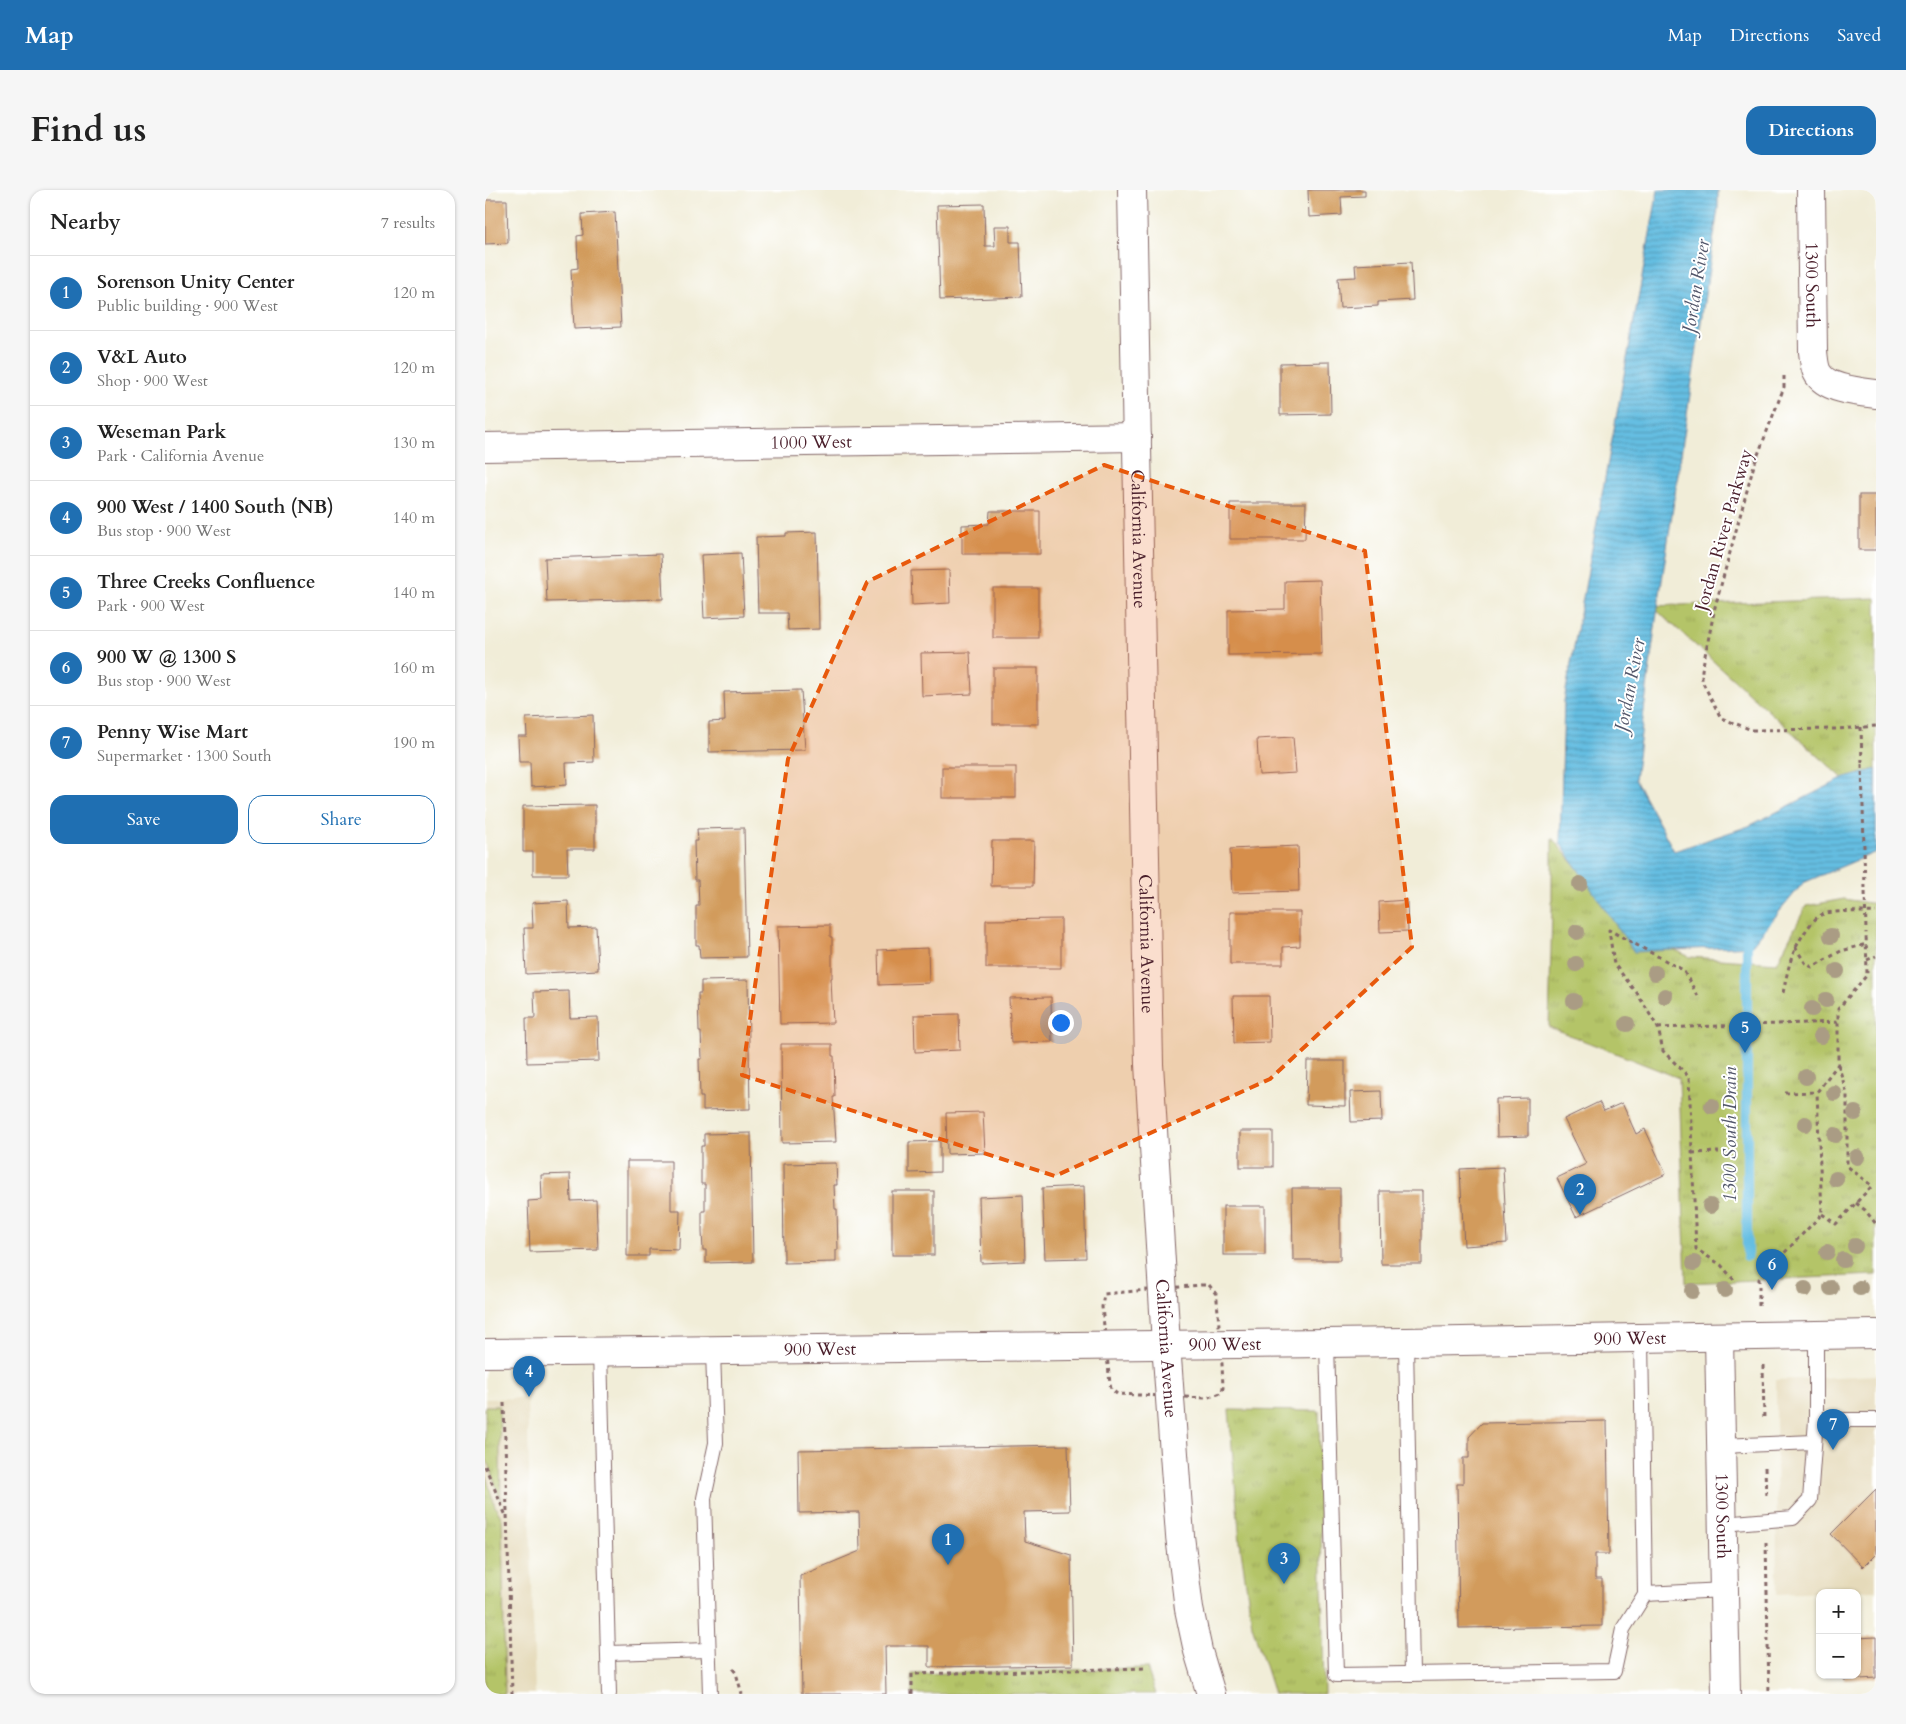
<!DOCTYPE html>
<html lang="en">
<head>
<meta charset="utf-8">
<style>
  body { margin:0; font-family:Cardo,serif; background:#f6f6f6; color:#222 }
  .controls { position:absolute; right:15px; bottom:15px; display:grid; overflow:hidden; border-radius:10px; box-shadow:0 1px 4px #0004 }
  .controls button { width:45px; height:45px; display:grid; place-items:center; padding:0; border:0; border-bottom:1px solid #e0e0e0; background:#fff; color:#222; font:25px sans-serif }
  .you { position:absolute; left:575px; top:832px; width:18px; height:18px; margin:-12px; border:4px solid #fff; border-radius:50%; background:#1a73e8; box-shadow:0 0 0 8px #1a73e833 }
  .badge { display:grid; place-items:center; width:32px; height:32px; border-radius:50%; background:#1f6fb2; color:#fff; font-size:16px; font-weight:700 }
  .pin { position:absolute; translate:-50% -41px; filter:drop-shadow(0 1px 2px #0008) }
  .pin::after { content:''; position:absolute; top:26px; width:18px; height:15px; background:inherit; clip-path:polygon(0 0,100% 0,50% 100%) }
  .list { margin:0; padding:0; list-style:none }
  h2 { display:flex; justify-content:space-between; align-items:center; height:65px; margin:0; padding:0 20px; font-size:21px }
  h2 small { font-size:16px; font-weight:400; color:#767676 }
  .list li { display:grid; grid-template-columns:32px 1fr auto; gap:15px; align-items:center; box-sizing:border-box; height:75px; padding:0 20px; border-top:1px solid #e0e0e0 }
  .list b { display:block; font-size:19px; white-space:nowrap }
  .list p { margin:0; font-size:16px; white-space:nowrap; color:#767676 }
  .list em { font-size:16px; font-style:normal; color:#767676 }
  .actions { display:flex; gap:10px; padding:15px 20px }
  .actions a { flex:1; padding:11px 0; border:1px solid #1f6fb2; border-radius:15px; text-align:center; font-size:18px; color:#1f6fb2 }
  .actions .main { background:#1f6fb2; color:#fff }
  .map { position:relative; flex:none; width:1391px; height:1504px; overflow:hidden; border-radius:15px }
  header { display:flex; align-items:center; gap:30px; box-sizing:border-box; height:70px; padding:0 25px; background:#1f6fb2; color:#fff }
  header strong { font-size:24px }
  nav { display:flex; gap:28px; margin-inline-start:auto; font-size:18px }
  .intro { display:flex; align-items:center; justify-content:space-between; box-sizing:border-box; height:120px; padding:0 30px }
  h1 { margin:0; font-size:35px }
  .button { padding:12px 22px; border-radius:15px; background:#1f6fb2; color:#fff; font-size:18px; font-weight:700 }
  main { display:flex; gap:30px; padding:0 30px }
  aside { flex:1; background:#fff; border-radius:15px; box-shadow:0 1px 4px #0004 }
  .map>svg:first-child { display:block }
</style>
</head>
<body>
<header>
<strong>Map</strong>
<nav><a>Map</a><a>Directions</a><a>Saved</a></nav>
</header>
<div class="intro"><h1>Find us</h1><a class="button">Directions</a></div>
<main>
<aside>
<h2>Nearby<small>7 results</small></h2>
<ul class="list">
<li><span class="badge">1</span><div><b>Sorenson Unity Center</b><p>Public building · 900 West</p></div><em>120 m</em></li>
<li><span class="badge">2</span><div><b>V&amp;L Auto</b><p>Shop · 900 West</p></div><em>120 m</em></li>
<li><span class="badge">3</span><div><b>Weseman Park</b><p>Park · California Avenue</p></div><em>130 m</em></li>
<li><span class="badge">4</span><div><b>900 West / 1400 South (NB)</b><p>Bus stop · 900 West</p></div><em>140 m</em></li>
<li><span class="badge">5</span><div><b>Three Creeks Confluence</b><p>Park · 900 West</p></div><em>140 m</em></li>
<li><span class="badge">6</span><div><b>900 W @ 1300 S</b><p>Bus stop · 900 West</p></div><em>160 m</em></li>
<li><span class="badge">7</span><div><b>Penny Wise Mart</b><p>Supermarket · 1300 South</p></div><em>190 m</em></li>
</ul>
<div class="actions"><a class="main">Save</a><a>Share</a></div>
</aside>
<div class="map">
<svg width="1391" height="1504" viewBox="0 0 1391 1504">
  <defs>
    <pattern id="grass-tufts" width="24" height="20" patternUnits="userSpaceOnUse" patternTransform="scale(1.25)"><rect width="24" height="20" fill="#b4c467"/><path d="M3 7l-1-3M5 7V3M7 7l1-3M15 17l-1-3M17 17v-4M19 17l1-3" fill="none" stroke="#9ca85a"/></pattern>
    <pattern id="water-rules" width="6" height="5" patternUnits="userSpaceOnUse" patternTransform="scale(1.25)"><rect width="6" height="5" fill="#65bee2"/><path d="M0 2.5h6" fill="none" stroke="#559ab7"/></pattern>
  </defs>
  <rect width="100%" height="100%" fill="#fff"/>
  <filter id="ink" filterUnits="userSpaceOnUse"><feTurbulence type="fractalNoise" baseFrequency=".02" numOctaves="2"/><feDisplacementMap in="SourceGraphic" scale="10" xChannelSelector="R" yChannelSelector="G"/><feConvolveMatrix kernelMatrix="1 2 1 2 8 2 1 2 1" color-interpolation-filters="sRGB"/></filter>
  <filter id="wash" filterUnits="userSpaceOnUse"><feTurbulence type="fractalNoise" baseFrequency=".0096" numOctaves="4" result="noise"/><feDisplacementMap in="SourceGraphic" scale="20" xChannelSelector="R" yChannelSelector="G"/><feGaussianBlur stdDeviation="1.12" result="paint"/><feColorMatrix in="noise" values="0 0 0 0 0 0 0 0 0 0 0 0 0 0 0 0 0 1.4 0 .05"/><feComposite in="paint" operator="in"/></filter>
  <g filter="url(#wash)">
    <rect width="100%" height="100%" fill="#f1edd8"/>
    <g fill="#e5daba">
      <path d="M 1391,1185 L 1391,1400 L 1292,1404 L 1291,1190 Z"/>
      <path d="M 42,1208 L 50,1504 L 0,1504 L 0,1209 Z"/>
    </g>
    <g fill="url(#grass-tufts)" stroke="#7f7249">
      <path d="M 1391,408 L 1391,618 L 1167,416 Z"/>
      <path d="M 1067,648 L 1143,738 L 1205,767 L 1292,773 L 1321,716 L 1359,709 L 1391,714 L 1391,1085 L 1201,1093 L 1194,888 L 1064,837 L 1067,720 Z"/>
      <path d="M 0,1216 L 14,1216 L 16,1312 L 5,1276 L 0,1268 Z"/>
      <path d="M 744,1220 L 834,1221 L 839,1504 L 789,1504 L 767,1435 L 755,1353 Z"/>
      <path d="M 0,1283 L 10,1316 L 17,1329 L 20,1504 L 0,1504 Z"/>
      <path d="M 662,1478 L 671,1504 L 427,1504 L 427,1484 Z"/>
    </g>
    <path fill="url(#water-rules)" stroke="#586e86" d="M 1173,0 L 1233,0 L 1233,19 L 1171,430 L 1150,589 L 1189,661 L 1264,636 L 1357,589 L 1391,579 L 1391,662 L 1318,693 L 1266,756 L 1149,762 L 1075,653 L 1079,511 Z"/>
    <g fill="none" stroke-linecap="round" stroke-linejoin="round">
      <path stroke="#65bee2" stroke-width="10" d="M 1262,1066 L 1262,744"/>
    </g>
    <g id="blocks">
      <g fill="#d29b5c">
        <path d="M 823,0 L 880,0 L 880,6 L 856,7 L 857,25 L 824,27 Z"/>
        <path d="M 0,10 L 22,10 L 23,53 L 0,54 Z"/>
        <path d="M 499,14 L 500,56 L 510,56 L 509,36 L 525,36 L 525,52 L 535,52 L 537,107 L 455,110 L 452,15 Z"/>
        <path d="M 130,22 L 136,137 L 89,139 L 86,79 L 93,78 L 92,46 L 98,45 L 97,24 Z"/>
        <path d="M 926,72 L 928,110 L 893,112 L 893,116 L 855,118 L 853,88 L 871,87 L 870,75 Z"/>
        <path d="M 845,172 L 846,224 L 795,225 L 795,173 Z"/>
        <rect x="1374" y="305" width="17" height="55"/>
        <path d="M 745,313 L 821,313 L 820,349 L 745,349 Z"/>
        <path d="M 505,321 L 555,321 L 555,364 L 477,364 L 477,335 L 504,334 Z"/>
        <path d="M 332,342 L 334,439 L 303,440 L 302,423 L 273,423 L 271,347 L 301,346 L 301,343 Z"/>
        <path d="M 256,363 L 259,426 L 219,428 L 216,365 Z"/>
        <path d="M 176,364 L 178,409 L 62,412 L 60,368 Z"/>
        <path d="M 464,380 L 465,413 L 427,415 L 426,381 Z"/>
        <path d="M 835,390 L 837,464 L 743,465 L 743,420 L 800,419 L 800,391 Z"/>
        <rect x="508" y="398" width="45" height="50"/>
        <path d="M 485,462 L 487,504 L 437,506 L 436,463 Z"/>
        <rect x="508" y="478" width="45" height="56"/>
        <path d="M 316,500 L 320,560 L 224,562 L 224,532 L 240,531 L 239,502 Z"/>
        <path d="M 108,525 L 109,572 L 81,573 L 82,595 L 46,597 L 45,572 L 34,572 L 33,546 L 42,546 L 41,528 Z"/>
        <path d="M 808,547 L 811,583 L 774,585 L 772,549 Z"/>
        <rect x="457" y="577" width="74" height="31"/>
        <path d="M 110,615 L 110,659 L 82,659 L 83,685 L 48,685 L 48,662 L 38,662 L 38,616 Z"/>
        <path d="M 259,638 L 262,767 L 215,768 L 214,755 L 211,755 L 211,716 L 214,716 L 213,690 L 210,690 L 209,651 L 213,651 L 212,639 Z"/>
        <path d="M 507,651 L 549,651 L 548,696 L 506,696 Z"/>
        <path d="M 813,656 L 814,701 L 747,703 L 745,659 Z"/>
        <path d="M 922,710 L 923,741 L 895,742 L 894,712 Z"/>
        <path d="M 83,711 L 84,738 L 111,737 L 113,780 L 41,784 L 39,738 L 48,738 L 47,713 Z"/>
        <path d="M 745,722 L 815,722 L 815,756 L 798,757 L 798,774 L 745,774 Z"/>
        <path d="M 576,729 L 576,778 L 501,778 L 501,730 Z"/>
        <path d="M 345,735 L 345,747 L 347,747 L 347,788 L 346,788 L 348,833 L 295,834 L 293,736 Z"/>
        <path d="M 443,758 L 444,793 L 394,795 L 393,760 Z"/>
        <path d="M 263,790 L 265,919 L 218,920 L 218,907 L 215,907 L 214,869 L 217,869 L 216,842 L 214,842 L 213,803 L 216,803 L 216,791 Z"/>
        <path d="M 84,801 L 85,828 L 113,827 L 114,871 L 42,873 L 41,828 L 50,828 L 49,802 Z"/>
        <path d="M 748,806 L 784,806 L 785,852 L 749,853 Z"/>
        <path d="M 566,807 L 567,852 L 526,853 L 524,808 Z"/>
        <path d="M 474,824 L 475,860 L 430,862 L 429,825 Z"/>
        <path d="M 296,854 L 347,854 L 347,866 L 349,866 L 350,907 L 348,907 L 351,952 L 297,953 Z"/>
        <path d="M 822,871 L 860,871 L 860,916 L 821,915 Z"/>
        <path d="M 896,901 L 897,931 L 866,932 L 865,902 Z"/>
        <path d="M 1043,908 L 1043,946 L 1012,947 L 1011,909 Z"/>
        <path d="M 1114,912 L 1119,921 L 1137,913 L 1151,944 L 1160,939 L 1181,984 L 1091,1027 L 1072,988 L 1101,974 L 1079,929 Z"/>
        <path d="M 498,922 L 500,963 L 462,964 L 461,923 Z"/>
        <rect x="755" y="941" width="33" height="36"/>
        <path d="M 266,943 L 268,1072 L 221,1073 L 221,1060 L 218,1060 L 217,1042 L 217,1021 L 220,1021 L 220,994 L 216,994 L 216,956 L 219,956 L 219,944 Z"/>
        <path d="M 455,951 L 455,982 L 424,983 L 424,952 Z"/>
        <path d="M 142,971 L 186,971 L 186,1020 L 195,1020 L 194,1060 L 164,1059 L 164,1066 L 142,1066 Z"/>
        <path d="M 351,973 L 352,995 L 349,995 L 350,1019 L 352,1019 L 353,1060 L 351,1060 L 351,1072 L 299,1073 L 298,974 Z"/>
        <path d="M 1018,977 L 1022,1053 L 979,1056 L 975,979 Z"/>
        <path d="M 85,984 L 86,1011 L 111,1010 L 113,1060 L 45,1062 L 43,1011 L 57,1010 L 56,985 Z"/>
        <path d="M 599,996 L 601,1068 L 560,1069 L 557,998 Z"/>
        <path d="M 807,998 L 855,998 L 855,1070 L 808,1070 Z"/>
        <rect x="407" y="1001" width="42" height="64"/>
        <path d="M 895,1001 L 937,1001 L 937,1074 L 896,1074 Z"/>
        <path d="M 538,1005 L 540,1071 L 496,1073 L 494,1007 Z"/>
        <rect x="738" y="1016" width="42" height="49"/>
        <path d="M 1122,1231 L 1124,1364 L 1110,1364 L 1110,1389 L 1117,1389 L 1117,1436 L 974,1438 L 972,1294 L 978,1294 L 978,1268 L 984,1268 L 984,1247 L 997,1233 Z"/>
        <path d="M 583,1255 L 585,1321 L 539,1322 L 540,1351 L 586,1365 L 588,1475 L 444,1477 L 444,1456 L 400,1456 L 401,1504 L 317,1504 L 315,1386 L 375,1361 L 374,1322 L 314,1323 L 313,1260 Z"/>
        <path d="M 1391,1299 L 1391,1364 L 1378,1377 L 1346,1344 Z"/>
        <path d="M 1391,1447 L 1391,1488 L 1359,1490 L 1359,1485 L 1372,1485 L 1372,1448 Z"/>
      </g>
    </g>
  </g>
  <g filter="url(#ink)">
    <use href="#blocks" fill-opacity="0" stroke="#846768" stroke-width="1"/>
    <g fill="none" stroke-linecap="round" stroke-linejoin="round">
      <g stroke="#846768" stroke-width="16">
        <g id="lane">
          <path d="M 1331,1146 L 1331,1230 L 1391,1230"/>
          <path d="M 1156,1149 L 1160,1404"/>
          <path d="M 921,1152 L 927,1484"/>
          <path d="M 842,1153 L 851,1485 L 1129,1481 L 1138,1439 L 1160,1404 L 1239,1400"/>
          <path d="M 115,1161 L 124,1504"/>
          <path d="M 1236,1256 L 1329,1252"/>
          <path d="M 1238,1334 L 1308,1328 L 1325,1310 L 1331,1230"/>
          <path d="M 123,1463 L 223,1460"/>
          <path d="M 225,1504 L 219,1308 L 231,1253 L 228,1161"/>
        </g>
      </g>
      <g stroke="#846768" stroke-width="30">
        <g id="street">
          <path id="s1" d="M 1326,0 L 1328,162 C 1329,168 1329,176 1332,182 C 1340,199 1374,202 1391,204"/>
          <path id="s2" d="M 0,257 L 652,247"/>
          <path id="s3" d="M 1234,1148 L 1241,1504"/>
        </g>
      </g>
      <g stroke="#846768" stroke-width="30">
        <g id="secondary">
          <path id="s4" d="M 647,0 L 664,874 L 681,1154 L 695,1346 L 704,1419 L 713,1461 L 726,1504"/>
          <path id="s5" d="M 0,1163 L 921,1152 L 1391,1144"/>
        </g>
      </g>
      <g stroke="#846768" stroke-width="3" stroke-dasharray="4 4" stroke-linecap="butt">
        <path d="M 1299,186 L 1299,197 L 1269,275 L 1230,417 L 1217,480 L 1217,491 L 1236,528 L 1267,540 L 1353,539 L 1391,536"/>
        <path d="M 1376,537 L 1377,574"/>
        <path d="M 1310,757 L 1321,774 L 1327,777 L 1356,761 L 1382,754"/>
        <path d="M 1382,770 L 1391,766"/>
        <path d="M 1298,803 C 1303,779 1306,762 1320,742 C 1324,736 1330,728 1336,725 C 1349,719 1376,723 1391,722"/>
        <path d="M 1213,806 L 1198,780 L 1124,740 L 1129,774 L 1152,803 L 1173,838 L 1178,861 L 1204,887 L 1211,1059 L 1236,1075 L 1249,1090"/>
        <path d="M 1173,838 L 1353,832"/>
        <path d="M 1300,903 L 1332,902"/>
        <path d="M 1207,963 L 1234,962"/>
        <path d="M 1371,1013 L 1380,1020 L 1391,1034"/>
        <path d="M 1337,1024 L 1351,1034 L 1387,996 L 1362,976 L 1362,904 L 1353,874"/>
        <path d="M 716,1095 L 724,1095 L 731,1104 L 732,1110 L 737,1174 L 738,1198 L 736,1203 L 721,1208 L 632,1204 L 626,1199 L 625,1194 L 617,1117 L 619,1104 Z"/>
        <path d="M 1274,1116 L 1274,1089 L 1337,1024 L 1332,902 L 1353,874 L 1353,819 L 1382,785 L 1381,742"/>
        <path d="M 1278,1175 L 1279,1231"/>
        <path d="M 19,1213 L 27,1504"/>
        <path d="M 0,1276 L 21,1326"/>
        <path d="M 1280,1277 L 1281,1308"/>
        <path d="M 1281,1352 L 1284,1504"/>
        <path d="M 248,1479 L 251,1483 L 257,1504"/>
        <path d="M 427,1504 L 427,1484 L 662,1478"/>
      </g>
      <use href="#lane" stroke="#fff" stroke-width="14"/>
      <use href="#street" stroke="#fff" stroke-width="28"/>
      <use href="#secondary" stroke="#fff" stroke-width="28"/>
      <path stroke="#846768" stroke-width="3" stroke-dasharray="4 4" stroke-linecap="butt" d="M 1377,574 L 1381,742"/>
    </g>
    <g fill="#aa9c84">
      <circle cx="1095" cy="694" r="8"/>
      <circle cx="1092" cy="742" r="8"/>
      <circle cx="1346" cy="746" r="8"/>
      <circle cx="1091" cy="774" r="8"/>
      <circle cx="1352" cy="781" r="8"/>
      <circle cx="1170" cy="783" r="8"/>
      <circle cx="1180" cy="806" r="8"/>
      <circle cx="1341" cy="810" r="8"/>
      <circle cx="1089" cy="811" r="8"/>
      <circle cx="1327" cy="819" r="8"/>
      <circle cx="1142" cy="834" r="8"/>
      <circle cx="1336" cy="846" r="8"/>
      <circle cx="1321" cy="887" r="8"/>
      <circle cx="1349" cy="903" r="8"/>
      <circle cx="1227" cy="916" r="8"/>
      <circle cx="1370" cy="923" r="8"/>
      <circle cx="1320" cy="934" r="8"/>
      <circle cx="1350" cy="945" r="8"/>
      <circle cx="1372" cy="967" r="8"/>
      <circle cx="1351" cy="989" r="8"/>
      <circle cx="1225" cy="1016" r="8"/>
      <circle cx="1370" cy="1056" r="8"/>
      <circle cx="1342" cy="1062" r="8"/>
      <circle cx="1358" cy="1070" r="8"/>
      <circle cx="1209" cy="1073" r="8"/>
      <circle cx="1346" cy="1098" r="8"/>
      <circle cx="1375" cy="1098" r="8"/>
      <circle cx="1320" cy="1099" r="8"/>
      <circle cx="1240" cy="1100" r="8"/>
      <circle cx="1207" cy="1101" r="8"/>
    </g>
  </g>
  <path fill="#e8590c" fill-opacity="0.2" stroke="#e8590c" stroke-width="4" stroke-dasharray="10 6" stroke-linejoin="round" d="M 619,275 L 880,361 L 927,757 L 785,889 L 570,986 L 257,885 L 303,569 L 382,392 Z"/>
  <g text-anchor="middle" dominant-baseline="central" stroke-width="4" stroke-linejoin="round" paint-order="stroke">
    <g font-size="18" fill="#4a1f2b" stroke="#fff">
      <text stroke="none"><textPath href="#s1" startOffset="95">1300 South</textPath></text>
      <text stroke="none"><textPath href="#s2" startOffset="326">1000 West</textPath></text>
      <text transform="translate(1239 340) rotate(-74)">Jordan River Parkway</text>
      <text stroke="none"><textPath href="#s4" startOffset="349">California Avenue</textPath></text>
      <text stroke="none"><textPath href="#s4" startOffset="754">California Avenue</textPath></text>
      <text stroke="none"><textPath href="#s5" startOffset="1145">900 West</textPath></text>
      <text stroke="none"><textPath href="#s5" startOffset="740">900 West</textPath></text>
      <text stroke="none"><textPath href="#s4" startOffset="1159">California Avenue</textPath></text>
      <text stroke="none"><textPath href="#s5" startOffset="335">900 West</textPath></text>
      <text stroke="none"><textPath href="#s3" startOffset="178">1300 South</textPath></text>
    </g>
    <g font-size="19" font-style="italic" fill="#53576b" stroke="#fff">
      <text transform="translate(1211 96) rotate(-81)">Jordan River</text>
      <text transform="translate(1145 495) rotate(-79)">Jordan River</text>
      <text transform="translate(1245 945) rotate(-90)">1300 South Drain</text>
    </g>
  </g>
</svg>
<div class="controls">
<button>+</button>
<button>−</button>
</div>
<div class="you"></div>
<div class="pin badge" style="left:463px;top:1375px">1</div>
<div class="pin badge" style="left:1095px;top:1025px">2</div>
<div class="pin badge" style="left:799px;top:1394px">3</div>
<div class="pin badge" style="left:44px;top:1207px">4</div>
<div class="pin badge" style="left:1260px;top:863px">5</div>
<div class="pin badge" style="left:1287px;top:1100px">6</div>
<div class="pin badge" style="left:1348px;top:1260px">7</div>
</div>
</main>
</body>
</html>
